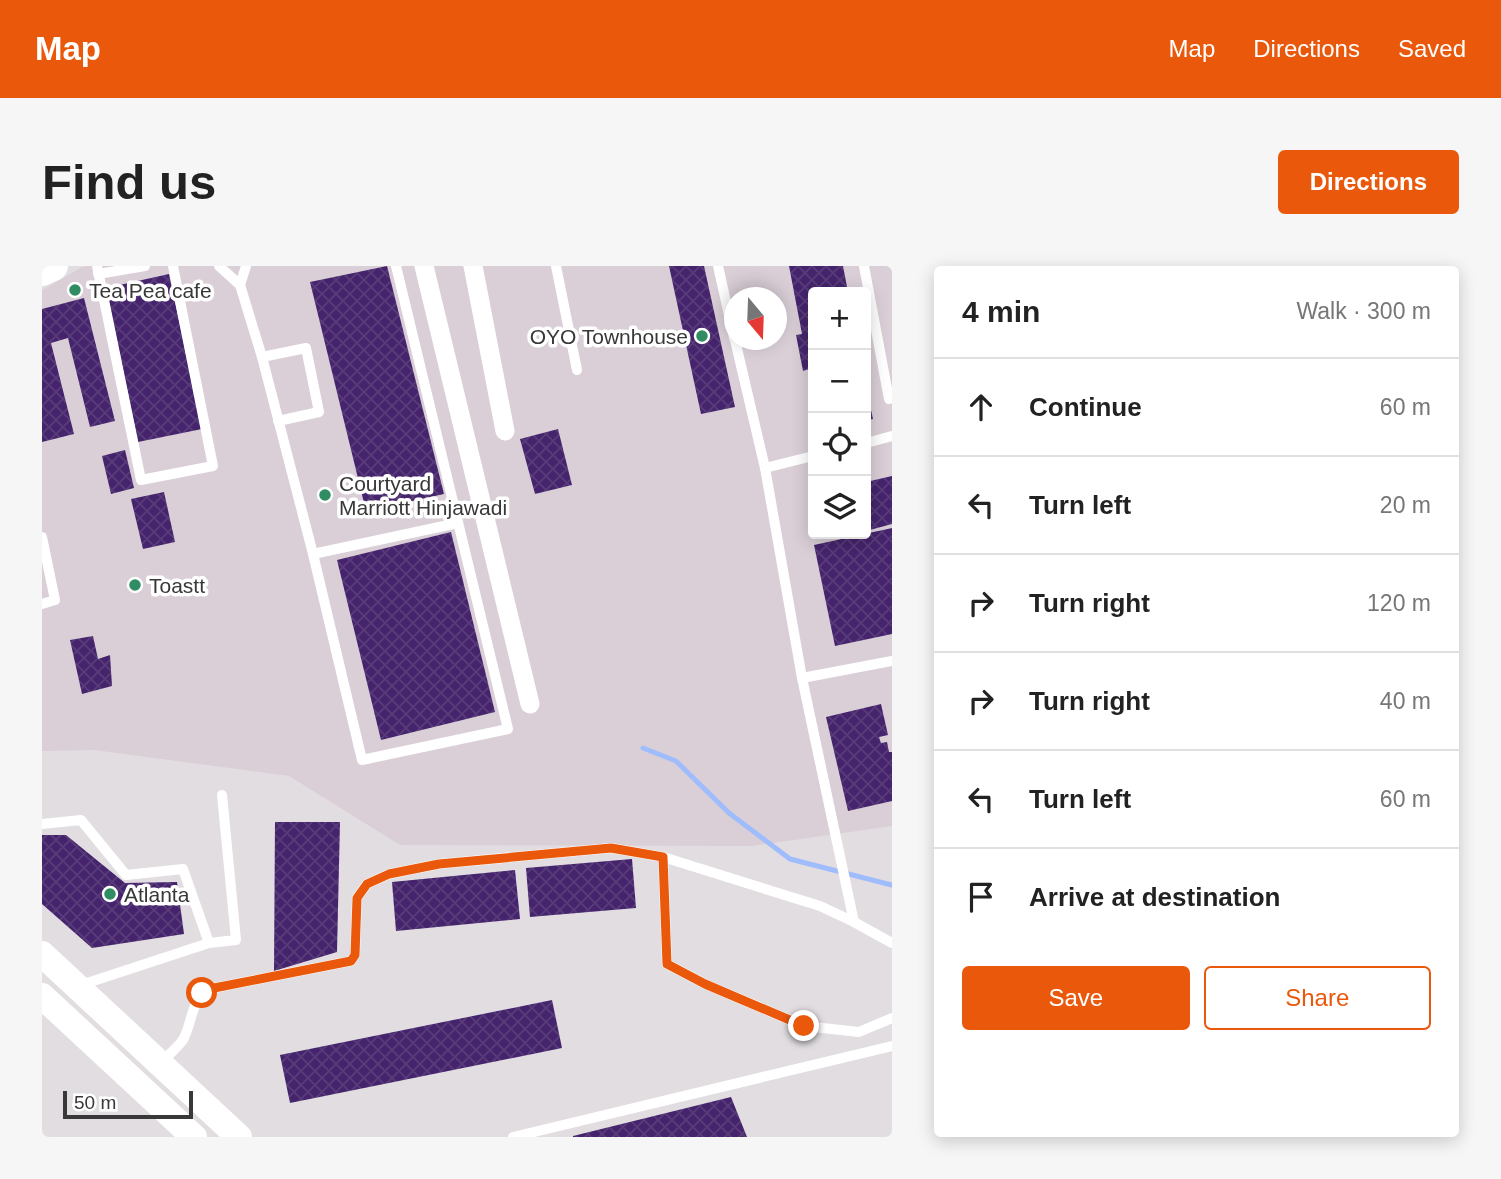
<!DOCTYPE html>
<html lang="en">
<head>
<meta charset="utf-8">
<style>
  body { margin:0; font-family:Helvetica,sans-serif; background:#f6f6f6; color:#222 }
  .controls { position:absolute; right:21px; top:21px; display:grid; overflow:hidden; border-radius:7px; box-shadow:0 4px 18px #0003 }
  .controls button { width:63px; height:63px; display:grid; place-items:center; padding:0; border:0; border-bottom:2px solid #e0e0e0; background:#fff; color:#222; font:35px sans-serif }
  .compass { position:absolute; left:682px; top:21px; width:63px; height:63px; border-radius:50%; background:#fff; box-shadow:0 4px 18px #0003; rotate:161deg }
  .scale { position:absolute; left:21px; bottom:18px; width:130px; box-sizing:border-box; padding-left:7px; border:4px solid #393839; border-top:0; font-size:19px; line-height:24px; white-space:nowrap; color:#393839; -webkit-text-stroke:5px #fff; paint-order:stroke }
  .stop { position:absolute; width:21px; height:21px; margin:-16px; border:5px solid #ea580c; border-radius:50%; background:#fff }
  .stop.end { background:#ea580c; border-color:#fff; box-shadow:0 2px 7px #0008 }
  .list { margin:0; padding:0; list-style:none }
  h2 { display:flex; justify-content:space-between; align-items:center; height:91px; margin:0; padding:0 28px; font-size:30px }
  h2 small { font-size:23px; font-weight:400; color:#767676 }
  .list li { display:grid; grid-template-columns:46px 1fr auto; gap:21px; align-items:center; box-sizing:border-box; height:98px; padding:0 28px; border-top:2px solid #e0e0e0 }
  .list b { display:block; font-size:26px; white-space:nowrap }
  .list em { font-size:23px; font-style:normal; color:#767676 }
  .actions { display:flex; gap:14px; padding:21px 28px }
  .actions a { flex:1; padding:16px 0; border:2px solid #ea580c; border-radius:7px; text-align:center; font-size:24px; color:#ea580c }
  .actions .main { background:#ea580c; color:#fff }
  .icon { flex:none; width:38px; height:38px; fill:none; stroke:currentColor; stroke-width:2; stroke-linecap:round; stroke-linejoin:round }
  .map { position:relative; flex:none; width:850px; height:871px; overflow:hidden; border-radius:7px }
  header { display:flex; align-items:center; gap:42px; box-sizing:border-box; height:98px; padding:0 35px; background:#ea580c; color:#fff }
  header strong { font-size:33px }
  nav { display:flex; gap:38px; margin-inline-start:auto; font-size:24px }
  .intro { display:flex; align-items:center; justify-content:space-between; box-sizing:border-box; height:168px; padding:0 42px }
  h1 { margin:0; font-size:49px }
  .button { padding:18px 32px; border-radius:7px; background:#ea580c; color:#fff; font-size:24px; font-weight:700 }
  main { display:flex; gap:42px; padding:0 42px }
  aside { flex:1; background:#fff; border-radius:7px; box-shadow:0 4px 18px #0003 }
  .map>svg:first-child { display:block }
</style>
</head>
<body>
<header>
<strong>Map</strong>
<nav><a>Map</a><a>Directions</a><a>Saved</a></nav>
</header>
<div class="intro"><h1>Find us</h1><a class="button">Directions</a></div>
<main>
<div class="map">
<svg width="850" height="871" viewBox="0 0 850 871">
  <defs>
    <pattern id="building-cross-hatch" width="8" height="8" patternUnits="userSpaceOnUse" patternTransform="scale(1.75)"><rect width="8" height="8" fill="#45246d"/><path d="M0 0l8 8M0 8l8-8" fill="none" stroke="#583c7a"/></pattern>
  </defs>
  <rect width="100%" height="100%" fill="#e1dde0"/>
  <path fill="#dacfd7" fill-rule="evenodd" d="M 48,0 L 850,0 L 850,560 L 710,580 L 358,579 L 247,510 L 52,484 L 0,485 L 0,24 L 40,1 ZM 771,26 L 824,26 L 824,268 L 771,268 ZM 692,32 L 734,32 L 734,74 L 692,74 Z"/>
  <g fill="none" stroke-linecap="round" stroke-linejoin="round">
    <path stroke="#9fbcfd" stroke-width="5" d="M 601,482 L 634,495 L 687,547 L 748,593 L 850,619"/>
  </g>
  <g fill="url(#building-cross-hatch)">
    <path d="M 345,0 L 402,228 L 324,245 L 268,16 Z"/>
    <path d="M 627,0 L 662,0 L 693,141 L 659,148 Z"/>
    <path d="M 747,0 L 801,0 L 806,26 L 771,26 L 771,119 L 767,103 L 761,105 L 754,69 L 760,68 Z"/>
    <path d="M 127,8 L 160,163 L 96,176 L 64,22 Z"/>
    <path d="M 42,32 L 73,155 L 48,161 L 26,72 L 9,77 L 32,168 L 0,176 L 0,43 Z"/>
    <path d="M 824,122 L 831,153 L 824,154 Z"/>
    <path d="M 516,163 L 530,219 L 493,228 L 478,173 Z"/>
    <path d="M 83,184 L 92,222 L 69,228 L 60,190 Z"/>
    <path d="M 850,210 L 850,258 L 824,265 L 824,216 Z"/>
    <path d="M 122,226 L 133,276 L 101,283 L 89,233 Z"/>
    <path d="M 850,262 L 850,368 L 793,380 L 772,279 Z"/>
    <path d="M 409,266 L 453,446 L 339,474 L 295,294 Z"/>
    <path d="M 51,370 L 56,393 L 68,389 L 70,420 L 40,428 L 28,374 Z"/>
    <path d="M 839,438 L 846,469 L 837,471 L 839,477 L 845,476 L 847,486 L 850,486 L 850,535 L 806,545 L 784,451 Z"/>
    <path d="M 233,556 L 298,556 L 295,686 L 232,705 Z"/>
    <path d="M 0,569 L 24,569 L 83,617 L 135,616 L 142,668 L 50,682 L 0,638 Z"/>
    <path d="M 590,593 L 594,642 L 488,651 L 484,602 Z"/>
    <path d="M 473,604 L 478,653 L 354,665 L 350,616 Z"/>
    <path d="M 510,734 L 520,782 L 248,837 L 238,789 Z"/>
    <path d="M 689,831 L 705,871 L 531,871 L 531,870 Z"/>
  </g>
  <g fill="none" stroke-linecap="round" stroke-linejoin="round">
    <g stroke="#fff" stroke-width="10">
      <path d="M 55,0 L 99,214 L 171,200 L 131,0"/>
      <path d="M 177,0 L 198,19 L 220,91 L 271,288 L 320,494 L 466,463 L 354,0"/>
      <path d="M 514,0 L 535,104"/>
      <path d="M 676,0 L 692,72"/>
      <path d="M 822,0 L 847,133"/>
      <path d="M 56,8 L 103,0"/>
      <path d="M 198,19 L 204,0"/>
      <path d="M 693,74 L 723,202 L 760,412 L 812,656"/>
      <path d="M 220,91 L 264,82 L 277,146 L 236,155"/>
      <path d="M 824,177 L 850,170"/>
      <path d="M 723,202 L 771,190"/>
      <path d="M 0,271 L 13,334 L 0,338"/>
      <path d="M 271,288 L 416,257"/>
      <path d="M 760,412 L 850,395"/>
      <path d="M 0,558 L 39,554 L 84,609 L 141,603 L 167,677 L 39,719"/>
      <path d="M 621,591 L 778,640 L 812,656 L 850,677"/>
      <path d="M 167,677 L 194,674 L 180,529"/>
      <path d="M 119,796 C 126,789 137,781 142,772 C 152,751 148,732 172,722 L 309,695 L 313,689 L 315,632 L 325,618 L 347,608 L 397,598 L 569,582 L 621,591 L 625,698 L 663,718 L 762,760 L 817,766 L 850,752"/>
      <path d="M 471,871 L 850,780"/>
    </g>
    <g stroke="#fff" stroke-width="19">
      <path d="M 382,0 L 488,438"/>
      <path d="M 431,0 L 463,165"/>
    </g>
    <g stroke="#fff" stroke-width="26">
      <path d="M 0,688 L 197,871"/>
      <path d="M 0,730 L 152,871"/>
    </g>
    <path stroke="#fff" stroke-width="30" d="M 0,5 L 11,0"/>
  </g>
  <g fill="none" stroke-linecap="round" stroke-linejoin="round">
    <path stroke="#ea580c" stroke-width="9" d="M 160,727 L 172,722 L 309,695 L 313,689 L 315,632 L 325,618 L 347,608 L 397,598 L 569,582 L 621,591 L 625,698 L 663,718 L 762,760"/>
  </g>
  <g fill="#2f8c63" stroke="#fff" stroke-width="2.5">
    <circle cx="33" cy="24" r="7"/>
    <circle cx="660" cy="70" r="7"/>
    <circle cx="283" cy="229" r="7"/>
    <circle cx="93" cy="319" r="7"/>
    <circle cx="68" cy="628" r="7"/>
  </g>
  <g text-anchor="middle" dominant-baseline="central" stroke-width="7" stroke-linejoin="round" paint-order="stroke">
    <g font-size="21" fill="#393839" stroke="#fff" text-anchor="start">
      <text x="47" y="24">Tea Pea cafe</text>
      <text x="646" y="70" text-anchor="end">OYO Townhouse</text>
      <text x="297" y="217">Courtyard<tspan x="297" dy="24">Marriott Hinjawadi</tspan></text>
      <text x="107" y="319">Toastt</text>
      <text x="82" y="628">Atlanta</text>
    </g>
  </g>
</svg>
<div class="controls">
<button>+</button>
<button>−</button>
<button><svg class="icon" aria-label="locate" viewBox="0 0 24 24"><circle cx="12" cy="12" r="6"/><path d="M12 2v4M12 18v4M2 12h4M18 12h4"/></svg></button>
<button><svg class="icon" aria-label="layers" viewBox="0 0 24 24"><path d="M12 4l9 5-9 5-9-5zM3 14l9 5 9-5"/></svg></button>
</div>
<svg class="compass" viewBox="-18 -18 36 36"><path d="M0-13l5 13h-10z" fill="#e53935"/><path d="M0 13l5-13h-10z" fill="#767676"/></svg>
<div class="scale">50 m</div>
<div class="stop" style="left:160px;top:727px"></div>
<div class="stop end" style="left:762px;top:760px"></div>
</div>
<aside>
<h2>4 min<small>Walk · 300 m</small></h2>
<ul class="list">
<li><svg class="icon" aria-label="ahead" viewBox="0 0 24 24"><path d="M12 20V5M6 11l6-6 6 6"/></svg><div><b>Continue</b></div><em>60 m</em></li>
<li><svg class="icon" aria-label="left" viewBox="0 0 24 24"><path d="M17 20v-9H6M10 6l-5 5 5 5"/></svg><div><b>Turn left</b></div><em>20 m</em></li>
<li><svg class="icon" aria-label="right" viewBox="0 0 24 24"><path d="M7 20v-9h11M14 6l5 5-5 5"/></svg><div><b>Turn right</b></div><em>120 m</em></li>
<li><svg class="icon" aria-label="right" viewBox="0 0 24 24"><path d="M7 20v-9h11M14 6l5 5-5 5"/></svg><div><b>Turn right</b></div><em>40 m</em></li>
<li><svg class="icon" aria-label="left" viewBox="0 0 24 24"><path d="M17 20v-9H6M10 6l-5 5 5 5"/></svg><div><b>Turn left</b></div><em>60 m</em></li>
<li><svg class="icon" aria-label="arrive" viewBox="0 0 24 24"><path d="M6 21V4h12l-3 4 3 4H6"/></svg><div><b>Arrive at destination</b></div></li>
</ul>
<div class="actions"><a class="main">Save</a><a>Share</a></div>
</aside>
</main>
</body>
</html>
